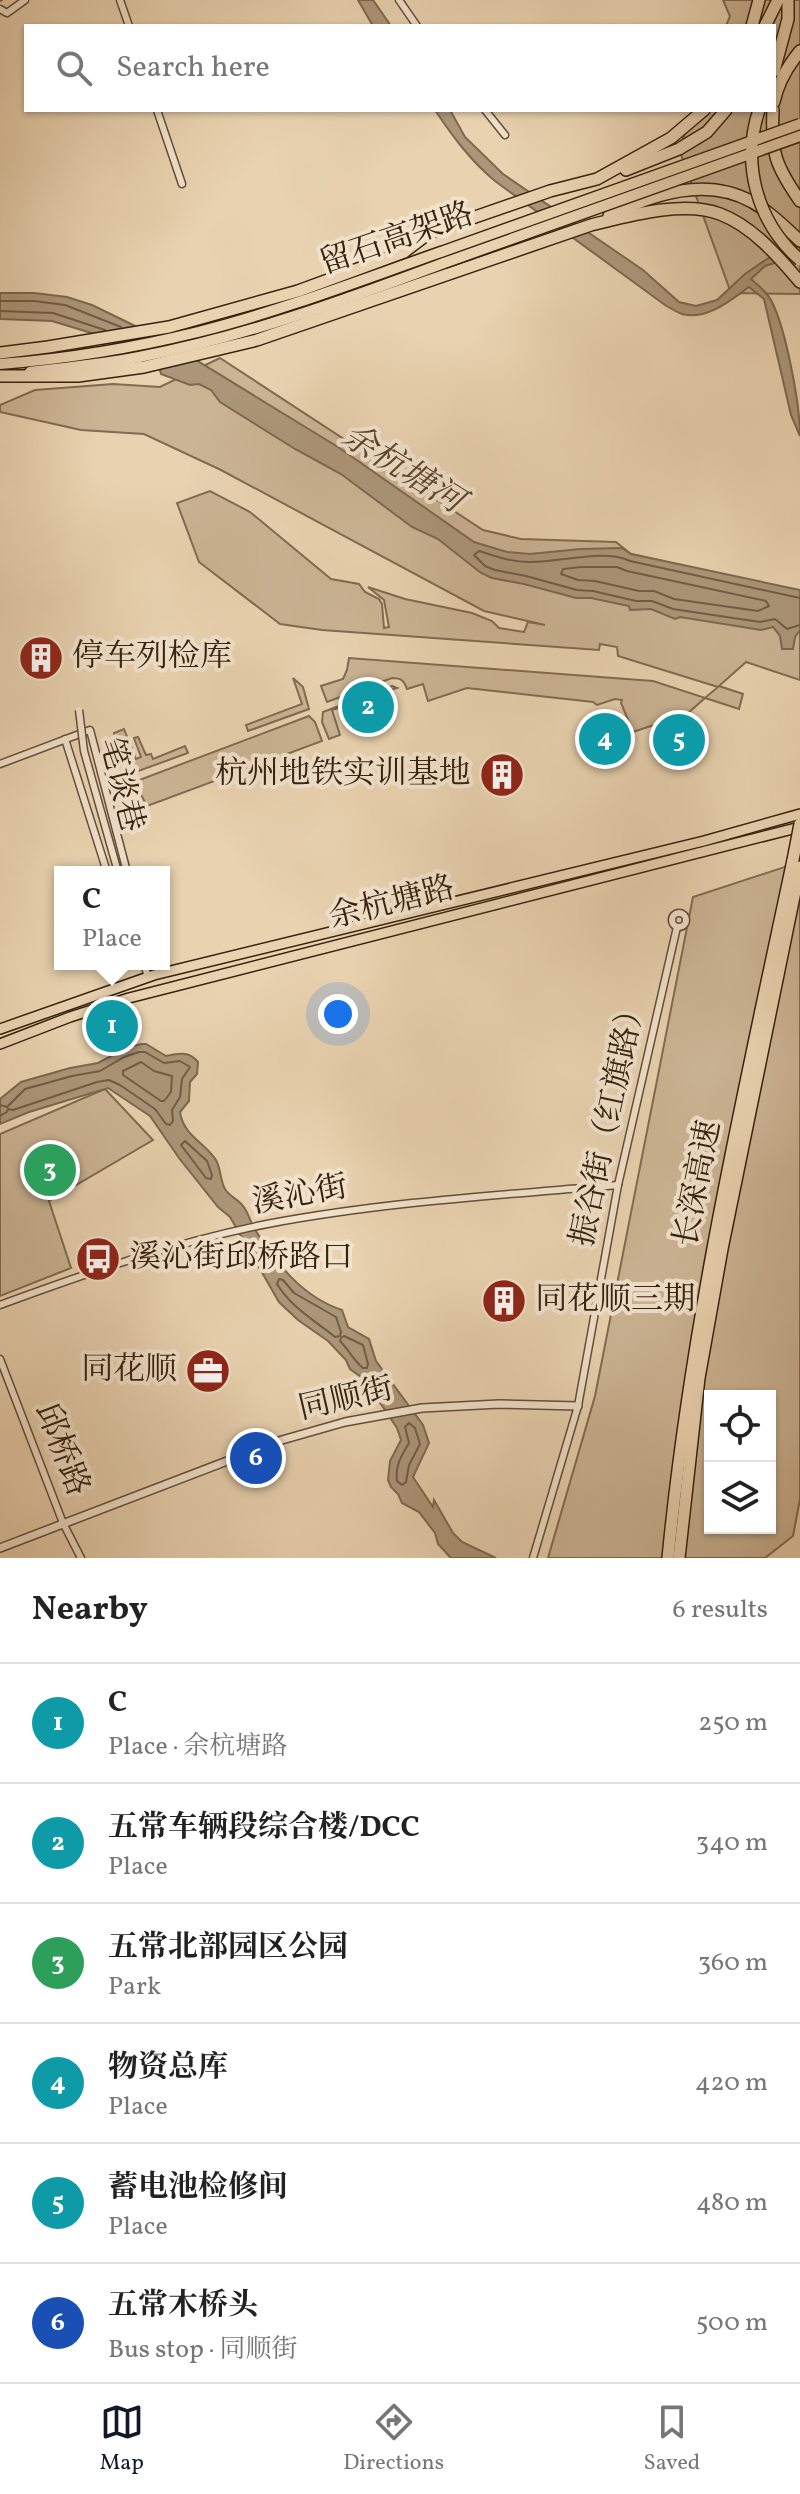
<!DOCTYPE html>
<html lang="en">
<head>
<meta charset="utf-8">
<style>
  body { margin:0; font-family:Vollkorn,"Noto Serif SC",serif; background:#f6f6f6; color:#222 }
  .controls { position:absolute; right:24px; bottom:24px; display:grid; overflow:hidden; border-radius:0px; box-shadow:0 2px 6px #0004 }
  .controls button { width:72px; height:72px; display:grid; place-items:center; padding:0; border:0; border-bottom:2px solid #e0e0e0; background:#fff; color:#222; font:40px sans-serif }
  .you { position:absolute; left:338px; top:1014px; width:28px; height:28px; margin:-20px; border:6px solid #fff; border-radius:50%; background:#1a73e8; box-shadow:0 0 0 12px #1a73e833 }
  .badge { display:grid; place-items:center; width:52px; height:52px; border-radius:50%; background:#111827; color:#fff; font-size:26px; font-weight:700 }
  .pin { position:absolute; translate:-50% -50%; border:4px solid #fff; box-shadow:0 2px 8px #0006 }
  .popup { position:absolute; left:54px; top:866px; width:116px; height:104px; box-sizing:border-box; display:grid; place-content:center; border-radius:0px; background:#fff; filter:drop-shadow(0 2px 6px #0005); font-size:26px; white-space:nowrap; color:#767676 }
  .popup b { font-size:30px; color:#222 }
  .popup::after { content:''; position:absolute; left:50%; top:100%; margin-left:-16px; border:16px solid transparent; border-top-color:#fff }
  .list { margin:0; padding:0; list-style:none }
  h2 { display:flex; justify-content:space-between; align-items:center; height:104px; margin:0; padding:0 32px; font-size:34px }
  h2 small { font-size:26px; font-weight:400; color:#767676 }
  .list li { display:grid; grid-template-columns:52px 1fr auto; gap:24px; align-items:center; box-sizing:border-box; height:120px; padding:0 32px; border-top:2px solid #e0e0e0 }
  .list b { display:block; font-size:30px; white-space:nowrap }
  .list p { margin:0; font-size:26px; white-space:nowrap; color:#767676 }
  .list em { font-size:26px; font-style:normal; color:#767676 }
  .icon { flex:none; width:44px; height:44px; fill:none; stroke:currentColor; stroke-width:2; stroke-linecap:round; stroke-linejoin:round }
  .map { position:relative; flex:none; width:800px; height:1558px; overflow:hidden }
  .search { position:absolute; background:#fff; box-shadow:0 2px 6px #0004; left:24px; right:24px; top:24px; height:88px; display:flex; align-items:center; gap:20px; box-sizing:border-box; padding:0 28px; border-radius:0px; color:#767676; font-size:30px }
  .sheet { height:824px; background:#fff }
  nav { display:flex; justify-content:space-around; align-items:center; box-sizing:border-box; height:112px; border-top:2px solid #e0e0e0; background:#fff; font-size:22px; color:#767676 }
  nav a { display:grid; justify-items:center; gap:4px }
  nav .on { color:#111827 }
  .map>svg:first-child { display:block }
</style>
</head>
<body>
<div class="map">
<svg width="800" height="1558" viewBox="0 0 800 1558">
  <rect width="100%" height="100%" fill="#e9d2b0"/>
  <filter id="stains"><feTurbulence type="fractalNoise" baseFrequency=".0025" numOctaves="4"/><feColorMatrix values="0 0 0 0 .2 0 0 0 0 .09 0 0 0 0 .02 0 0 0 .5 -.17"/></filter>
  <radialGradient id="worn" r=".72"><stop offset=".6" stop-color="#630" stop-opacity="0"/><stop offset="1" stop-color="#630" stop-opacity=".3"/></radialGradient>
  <g fill="#cbb494" stroke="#816b51" stroke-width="2" fill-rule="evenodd">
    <path d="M 723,0 L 800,0 L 800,294 L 731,293 L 679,149 L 694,110 L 774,110 L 774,26 L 726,26 L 730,16 Z"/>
    <path d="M 220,358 L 483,530 L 521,539 L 616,542 L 631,554 L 800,591 L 800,680 L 746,662 L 719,686 L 743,694 L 739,709 L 705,698 L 687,714 L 633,732 L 621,703 L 622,700 L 615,699 L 597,705 L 593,702 L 467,688 L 428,701 L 423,684 L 407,689 C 404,681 402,678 392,678 L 327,702 L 321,686 L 343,679 L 347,670 L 349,658 L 653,681 L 705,698 L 718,687 L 618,656 L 617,647 L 600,644 L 599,650 L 322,630 L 280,624 L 199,562 L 177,503 L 210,491 L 250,512 L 331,579 L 359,584 L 365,592 L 379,599 L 382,604 L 384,628 L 389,627 L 384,600 L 368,587 L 405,599 L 472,613 L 492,621 L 499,628 L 524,632 L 528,622 L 545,625 L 484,611 L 221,470 L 144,434 L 81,430 L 0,412 L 0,405 L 35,390 L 113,384 L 160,387 Z"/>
    <path d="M 293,678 L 303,687 L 309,709 L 248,731 L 246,725 L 302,704 Z"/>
    <path d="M 392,686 L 397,688 L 332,710 L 340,735 L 329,739 L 322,722 L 323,712 Z"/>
    <path d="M 309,716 L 315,722 L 322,741 L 147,806 L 134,782 Z"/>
    <path d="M 124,729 L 136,759 L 141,757 L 134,738 L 138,737 L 146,755 L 151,754 L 153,759 L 185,746 L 188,753 L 130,774 L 114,733 Z"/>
    <path d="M 800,862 L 800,1499 L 793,1536 L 765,1558 L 548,1558 L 595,1396 L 693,897 ZM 710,1396 L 770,1396 L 770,1528 L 710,1528 Z"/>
    <path d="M 105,1089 L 153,1140 L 49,1201 L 71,1268 L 0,1296 L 0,1134 Z"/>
  </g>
  <g fill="#ac9679" stroke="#7d684e" stroke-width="2">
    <path d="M 358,0 L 373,0 L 391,26 L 373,26 Z"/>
    <path d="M 435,110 L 450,110 L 465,137 L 503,174 L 643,270 L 679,302 L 696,306 L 717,300 L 745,274 L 767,259 L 800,243 L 800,255 L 765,266 L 751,279 C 759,286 767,292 772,302 C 786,330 800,404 800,436 L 791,415 L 764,299 L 749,287 C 731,300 706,321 682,314 C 677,312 670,308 665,305 L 495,181 C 470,160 453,137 435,110 Z"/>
    <path d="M 0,293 L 34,293 L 67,297 L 92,305 L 160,338 L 338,447 L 474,542 L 507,552 L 530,554 L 580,549 L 622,548 L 631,554 L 800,590 L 800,630 L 795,637 L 793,649 L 782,649 L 780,636 L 773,627 L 761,630 L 680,617 L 675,619 L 651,609 L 630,610 L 629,606 L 591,598 L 576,598 L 524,584 L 492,578 L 481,573 L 438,539 L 412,527 L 341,474 L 295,449 L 220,402 L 211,390 L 199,384 L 190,385 L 161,374 L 158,363 L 146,350 L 133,343 L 118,346 L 98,335 L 52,321 L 0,319 Z"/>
    <path d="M 141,1044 L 146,1044 L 166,1056 C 179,1053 189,1051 198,1062 L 197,1074 L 190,1082 L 189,1101 L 180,1112 C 184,1137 204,1141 216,1160 C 221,1169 220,1180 225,1189 C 230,1197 238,1199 243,1206 C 248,1212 250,1221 254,1228 C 275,1262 302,1297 342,1310 L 348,1327 L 369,1339 L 376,1361 L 423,1425 L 429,1443 L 413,1477 L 433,1507 L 434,1500 L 453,1533 L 462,1542 L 496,1558 L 451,1558 L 438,1544 L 435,1533 L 419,1512 L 402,1503 L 398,1494 L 391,1487 L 388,1480 L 390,1461 L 401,1440 L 397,1428 L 364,1379 L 350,1369 L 346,1360 L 328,1341 L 298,1320 L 279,1302 L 230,1217 L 218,1207 L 179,1158 L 150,1116 L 108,1088 L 29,1112 L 0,1124 L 0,1099 L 21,1082 L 70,1068 L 98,1063 L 126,1048 Z"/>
  </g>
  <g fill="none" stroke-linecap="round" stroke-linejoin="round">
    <g stroke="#725c44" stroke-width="2">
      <path d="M 0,301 L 34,301 L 65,305 L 121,327"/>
      <path d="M 0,311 L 53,313 L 105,330"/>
      <path d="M 581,567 L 617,567 L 627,571 L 766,601 L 769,606 L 758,611 L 674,599 L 654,591 L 639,591 L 595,581 L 578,580 L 561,574 L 563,569 Z"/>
      <path d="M 800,598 L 630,561 C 604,548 558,563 529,562 C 511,562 495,556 479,551 L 474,555 L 485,566 L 495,570 L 526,576 L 577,590 L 593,591 L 636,601 L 652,601 L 673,609 L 760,622 L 775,619 L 787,629 L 800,625"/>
      <path d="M 141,1062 L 154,1071 L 172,1076 L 171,1092 L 164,1101 L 161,1101 L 123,1075 L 123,1071 Z"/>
      <path d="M 0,1105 L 7,1107 L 25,1089 L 72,1076 L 100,1071 L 124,1057 L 139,1052 L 145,1052 L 164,1063 L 180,1061 L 190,1067 L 182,1079 L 180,1097 L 172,1110 L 173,1121 L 170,1125 L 166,1124 L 155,1109 L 120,1085 L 109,1080 L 97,1082 L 13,1110 L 8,1109 L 7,1112 L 0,1116"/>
      <path d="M 185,1141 L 207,1161 L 212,1175 L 211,1179 L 206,1178 L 181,1145 Z"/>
      <path d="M 279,1279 L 283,1280 L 294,1293 L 336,1317 L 341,1332 L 340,1336 L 335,1337 C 314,1320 291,1307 277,1284 Z"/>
      <path d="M 344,1336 L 363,1345 L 368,1364 L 367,1368 L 363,1368 C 354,1361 349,1350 340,1341 L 341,1338 Z"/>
      <path d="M 409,1423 L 415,1428 L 420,1444 L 409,1465 L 406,1482 L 402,1485 L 397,1481 C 395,1466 401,1456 409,1443 L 405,1427 Z"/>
    </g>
    <path stroke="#7d684e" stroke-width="2" d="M 0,1 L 2,0"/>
    <g stroke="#644e36" stroke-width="9">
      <g id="minor">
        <path d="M 120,0 L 129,26"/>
        <path d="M 399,0 L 417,26"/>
        <path d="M 0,9 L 7,13 L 25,0"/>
        <path d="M 157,110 L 182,184"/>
        <path d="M 485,110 L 505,135"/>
        <path d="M 65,739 L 107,872"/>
        <path d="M 0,764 L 90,730 L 127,872"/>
        <circle cx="679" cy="920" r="7"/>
        <path d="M 144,964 L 148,977"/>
        <path d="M 0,1305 C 87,1273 176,1242 267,1224 C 383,1202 501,1195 618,1185"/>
        <path d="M 0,1359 L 63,1523 L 81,1558"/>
        <path d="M 533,1558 L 578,1406 L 618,1185 L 677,927"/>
      </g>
    </g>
    <g stroke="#644e36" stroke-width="10">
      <path id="tertiary" d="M 0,1548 L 282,1440 L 345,1422 L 422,1408 L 499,1404 L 578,1406"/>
    </g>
    <g stroke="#37220e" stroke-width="12">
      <g id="primary">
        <path d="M 0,1029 L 154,975 L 704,841 L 800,814"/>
        <path d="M 0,1044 L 70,1017 L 129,998 L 800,827"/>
      </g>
    </g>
    <g stroke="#37220e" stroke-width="13">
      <g id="trunk">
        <path d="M 0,364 C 67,359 133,348 198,332 C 281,311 361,280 441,252"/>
        <path d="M 30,372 C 66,368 103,364 139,357 C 244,337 345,300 444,263"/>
      </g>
    </g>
    <g stroke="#37220e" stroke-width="14">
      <g id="motorway">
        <path d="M 752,26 L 759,0"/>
        <path d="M 765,26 L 778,0"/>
        <path d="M 774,71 L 788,19 L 788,0"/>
        <path d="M 774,102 C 778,82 787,67 800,51"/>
        <path d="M 773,110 C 771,153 775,165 800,201"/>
        <path d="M 626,170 L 679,149 L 707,132 L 726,110"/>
        <path d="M 609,216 C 652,194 706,176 752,202 C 769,211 786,228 800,241"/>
        <path d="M 0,353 L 48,347 L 169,327 L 298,291 L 404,252 L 429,233 L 550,191 L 597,179 L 671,138 L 704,110"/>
        <path d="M 0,376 L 78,376 L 144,367 L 257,340 L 591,225 C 628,216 683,200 720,214 C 752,226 778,256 800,282"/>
        <path d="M 668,1558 C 691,1322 744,1091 793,860"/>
        <path d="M 679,1558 L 699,1378 L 722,1249 L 800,867"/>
      </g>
    </g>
    <use href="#minor" stroke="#f1e2cc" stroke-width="6"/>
    <use href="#tertiary" stroke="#f1e2cc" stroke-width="7"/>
    <use href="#primary" stroke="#e9d2b0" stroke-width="9"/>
    <use href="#trunk" stroke="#e9d2b0" stroke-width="10"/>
    <use href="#motorway" stroke="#e9d2b0" stroke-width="11"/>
    <g stroke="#644e36" stroke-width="9" stroke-linecap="butt">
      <path id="minor-bridge" d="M 79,710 L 84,751 L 118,872"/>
    </g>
    <g stroke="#37220e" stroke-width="13" stroke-linecap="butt">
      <g id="trunk-bridge">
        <path d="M 441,252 L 800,124"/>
        <path d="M 444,263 L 800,136"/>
      </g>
    </g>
    <g stroke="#37220e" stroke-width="14" stroke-linecap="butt">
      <g id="motorway-bridge">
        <path d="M 759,110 C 741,164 757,222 800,260"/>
        <path d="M 793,860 L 800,824"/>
      </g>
    </g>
    <use href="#minor-bridge" stroke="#f1e2cc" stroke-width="6"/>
    <use href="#trunk-bridge" stroke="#e9d2b0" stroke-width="10"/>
    <use href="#motorway-bridge" stroke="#e9d2b0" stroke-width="11"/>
  </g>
  <defs>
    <g id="building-disc" transform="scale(2.3)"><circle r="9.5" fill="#8f2418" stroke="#f1e2cc"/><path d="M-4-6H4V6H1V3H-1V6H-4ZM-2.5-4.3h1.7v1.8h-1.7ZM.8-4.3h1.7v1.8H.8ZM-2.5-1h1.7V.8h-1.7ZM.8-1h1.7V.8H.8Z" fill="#fff"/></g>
    <g id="bus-disc" transform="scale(2.3)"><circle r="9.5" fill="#8f2418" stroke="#f1e2cc"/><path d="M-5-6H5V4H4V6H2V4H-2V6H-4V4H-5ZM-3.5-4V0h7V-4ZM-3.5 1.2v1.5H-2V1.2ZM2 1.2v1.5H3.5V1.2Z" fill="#fff"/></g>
    <g id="office-disc" transform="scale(2.3)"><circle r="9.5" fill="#8f2418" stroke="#f1e2cc"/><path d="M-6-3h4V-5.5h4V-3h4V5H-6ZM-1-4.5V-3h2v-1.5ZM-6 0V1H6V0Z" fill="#fff"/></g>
  </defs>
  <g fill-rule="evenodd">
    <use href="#building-disc" x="41" y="658"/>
    <use href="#building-disc" x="502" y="775"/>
    <use href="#bus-disc" x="98" y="1259"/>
    <use href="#building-disc" x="504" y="1301"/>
    <use href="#office-disc" x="208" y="1371"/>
  </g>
  <g text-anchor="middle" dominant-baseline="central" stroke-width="8" stroke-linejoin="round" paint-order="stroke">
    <g font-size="32" fill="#37220e" stroke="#f1e2cc">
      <text transform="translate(397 240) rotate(-19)">留石高架路</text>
      <text transform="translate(120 785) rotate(76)">笔谈巷</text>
      <text transform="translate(392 904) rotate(-14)">余杭塘路</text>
      <text transform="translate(610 1121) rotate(-78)">振谷街（红旗路）</text>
      <text transform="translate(699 1184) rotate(-79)">长深高速</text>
      <text transform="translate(300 1196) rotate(-10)">溪沁街</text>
      <text transform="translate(346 1400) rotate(-13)">同顺街</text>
      <text transform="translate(61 1450) rotate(69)">邱桥路</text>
    </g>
    <g font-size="32" fill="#37220e" stroke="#f1e2cc" text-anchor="start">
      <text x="72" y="658">停车列检库</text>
      <text x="471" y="775" text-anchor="end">杭州地铁实训基地</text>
      <text x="129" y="1259">溪沁街邱桥路口</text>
      <text x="535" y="1301">同花顺三期</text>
      <text x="177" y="1371" text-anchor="end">同花顺</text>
    </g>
    <g font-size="34" font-style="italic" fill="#5a452e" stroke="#f1e2cc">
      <text transform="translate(402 470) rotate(32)">余杭塘河</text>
    </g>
  </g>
  <rect width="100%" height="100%" filter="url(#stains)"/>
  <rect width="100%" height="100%" fill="url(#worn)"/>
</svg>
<div class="controls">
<button><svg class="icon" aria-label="locate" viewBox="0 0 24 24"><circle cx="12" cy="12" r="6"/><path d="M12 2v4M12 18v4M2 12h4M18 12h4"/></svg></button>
<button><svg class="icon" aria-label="layers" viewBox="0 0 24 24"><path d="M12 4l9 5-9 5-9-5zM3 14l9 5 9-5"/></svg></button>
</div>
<div class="you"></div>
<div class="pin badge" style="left:112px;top:1026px;background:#0f9aa8">1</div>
<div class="popup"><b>C</b>Place</div>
<div class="pin badge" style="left:368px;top:707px;background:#0f9aa8">2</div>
<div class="pin badge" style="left:50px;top:1170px;background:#2e9e5b">3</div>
<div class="pin badge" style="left:605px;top:739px;background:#0f9aa8">4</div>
<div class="pin badge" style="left:679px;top:740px;background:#0f9aa8">5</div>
<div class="pin badge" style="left:256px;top:1458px;background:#1a4fb4">6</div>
<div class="search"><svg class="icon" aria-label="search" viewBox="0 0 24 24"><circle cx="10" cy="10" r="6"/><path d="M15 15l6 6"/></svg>Search here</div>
</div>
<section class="sheet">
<h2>Nearby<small>6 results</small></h2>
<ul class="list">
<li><span class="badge" style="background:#0f9aa8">1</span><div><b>C</b><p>Place · 余杭塘路</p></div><em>250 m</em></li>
<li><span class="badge" style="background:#0f9aa8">2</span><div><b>五常车辆段综合楼/DCC</b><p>Place</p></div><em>340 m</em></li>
<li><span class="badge" style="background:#2e9e5b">3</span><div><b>五常北部园区公园</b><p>Park</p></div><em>360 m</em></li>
<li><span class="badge" style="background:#0f9aa8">4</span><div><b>物资总库</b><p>Place</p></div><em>420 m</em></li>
<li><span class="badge" style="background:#0f9aa8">5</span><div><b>蓄电池检修间</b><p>Place</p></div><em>480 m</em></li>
<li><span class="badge" style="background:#1a4fb4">6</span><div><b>五常木桥头</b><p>Bus stop · 同顺街</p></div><em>500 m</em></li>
</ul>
</section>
<nav>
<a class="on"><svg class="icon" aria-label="map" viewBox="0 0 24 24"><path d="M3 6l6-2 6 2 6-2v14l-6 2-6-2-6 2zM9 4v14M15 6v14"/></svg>Map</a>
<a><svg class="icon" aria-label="directions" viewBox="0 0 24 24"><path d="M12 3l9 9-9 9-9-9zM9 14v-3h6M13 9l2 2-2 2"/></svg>Directions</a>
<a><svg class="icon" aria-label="saved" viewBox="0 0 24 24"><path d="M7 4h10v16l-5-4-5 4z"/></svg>Saved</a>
</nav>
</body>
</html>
